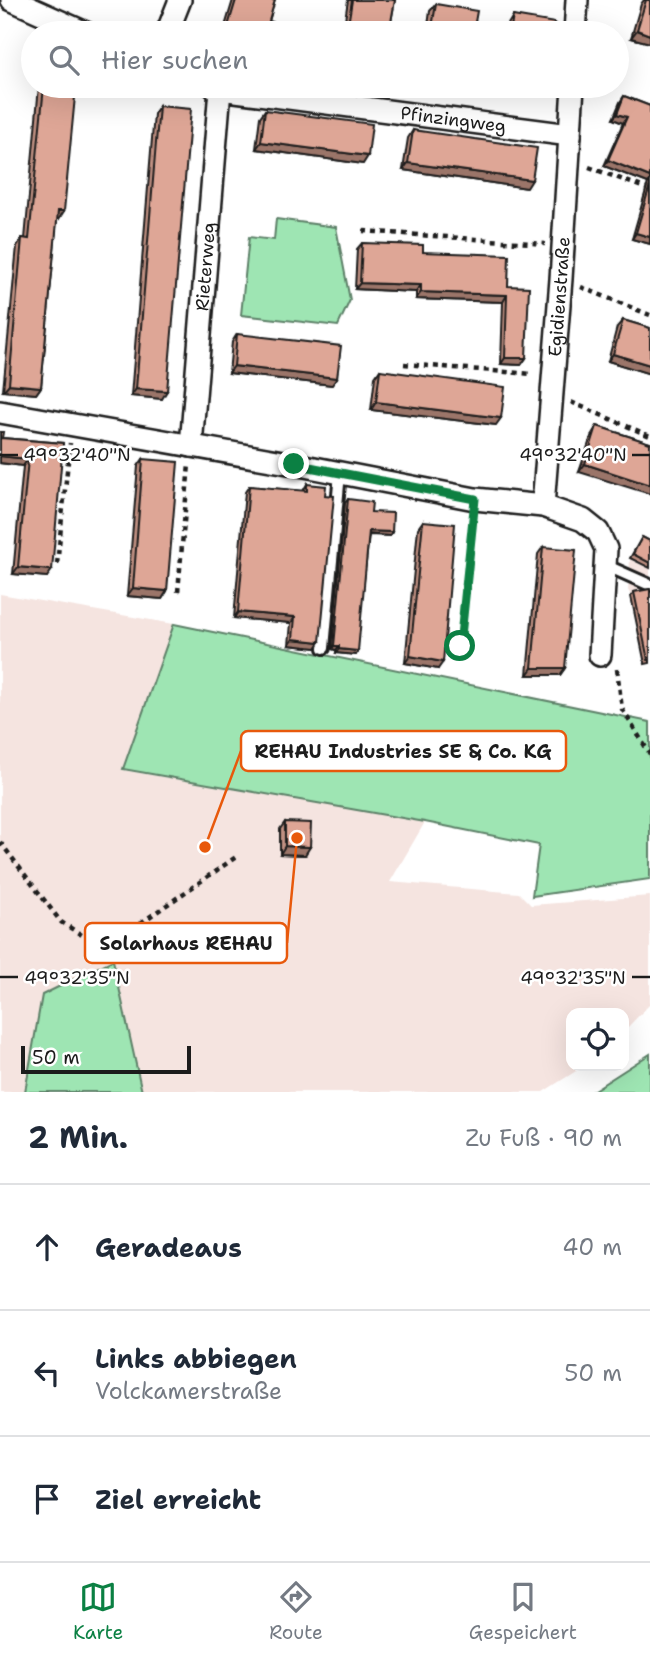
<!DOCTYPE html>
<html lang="de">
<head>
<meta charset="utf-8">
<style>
  body { margin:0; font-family:"Shantell Sans",sans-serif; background:#f6f6f7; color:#1f2937 }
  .controls { position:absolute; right:21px; bottom:21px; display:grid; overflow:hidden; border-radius:14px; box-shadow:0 7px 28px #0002 }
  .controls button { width:63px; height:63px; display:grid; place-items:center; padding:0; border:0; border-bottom:2px solid #e0e1e3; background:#fff; color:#1f2937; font:35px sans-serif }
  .scale { position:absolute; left:21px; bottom:18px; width:170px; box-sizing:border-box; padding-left:7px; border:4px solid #1c1c1c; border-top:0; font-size:19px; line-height:24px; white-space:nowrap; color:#1c1c1c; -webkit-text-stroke:5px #fff; paint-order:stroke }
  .stop { position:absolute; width:21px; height:21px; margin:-16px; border:5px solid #0b8043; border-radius:50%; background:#fff }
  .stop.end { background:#0b8043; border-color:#fff; box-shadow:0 2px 7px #0008 }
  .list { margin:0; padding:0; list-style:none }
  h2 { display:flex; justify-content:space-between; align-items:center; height:91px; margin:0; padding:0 28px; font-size:30px }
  h2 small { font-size:23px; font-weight:400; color:#747a83 }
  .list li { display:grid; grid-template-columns:46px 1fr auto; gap:21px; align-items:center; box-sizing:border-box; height:126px; padding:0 28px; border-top:2px solid #e0e1e3 }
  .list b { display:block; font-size:26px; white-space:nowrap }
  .list p { margin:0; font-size:23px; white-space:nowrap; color:#747a83 }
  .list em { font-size:23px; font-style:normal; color:#747a83 }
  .icon { flex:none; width:38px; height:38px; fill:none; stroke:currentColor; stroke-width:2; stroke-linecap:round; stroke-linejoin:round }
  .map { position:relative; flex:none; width:650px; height:1092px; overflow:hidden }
  .search { position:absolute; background:#fff; box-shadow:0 7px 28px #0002; left:21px; right:21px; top:21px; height:77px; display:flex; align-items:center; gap:18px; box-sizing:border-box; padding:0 24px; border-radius:38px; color:#747a83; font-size:26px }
  .sheet { height:469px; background:#fff }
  nav { display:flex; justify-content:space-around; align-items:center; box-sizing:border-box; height:98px; border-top:2px solid #e0e1e3; background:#fff; font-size:19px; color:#747a83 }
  nav a { display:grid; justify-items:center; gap:4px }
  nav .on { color:#0b8043 }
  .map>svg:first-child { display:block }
</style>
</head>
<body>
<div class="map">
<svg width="650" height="1092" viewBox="0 0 650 1092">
  <rect width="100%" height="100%" fill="#fff"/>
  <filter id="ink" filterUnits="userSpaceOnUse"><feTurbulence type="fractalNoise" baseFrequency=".0143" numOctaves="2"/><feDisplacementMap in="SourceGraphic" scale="14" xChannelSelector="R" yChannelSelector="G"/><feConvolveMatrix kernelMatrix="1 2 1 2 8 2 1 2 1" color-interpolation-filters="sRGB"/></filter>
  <g filter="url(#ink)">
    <g fill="#f5e4e0">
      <path d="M 630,559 L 650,569 L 650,594 L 649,592 L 631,596 L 628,590 Z"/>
      <path d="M 0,594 L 174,624 L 123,770 L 425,822 L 390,882 L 519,893 L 531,905 L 650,896 L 650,1004 L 624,1031 L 624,1013 L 571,1013 L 571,1066 L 584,1066 L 543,1092 L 142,1092 L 113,961 L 42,995 L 25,1092 L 0,1092 Z"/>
    </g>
    <g fill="#9ee5b3" stroke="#5d8068" stroke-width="2">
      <path d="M 276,219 L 336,227 L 350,300 L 338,326 L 241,315 L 249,237 L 274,240 Z"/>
      <path d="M 174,624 L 650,722 L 650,879 L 532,896 L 539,845 L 425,822 L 123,769 Z"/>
      <path d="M 113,960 L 142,1092 L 25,1092 L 42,995 Z"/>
      <path d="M 650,1054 L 650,1092 L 591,1092 Z"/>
    </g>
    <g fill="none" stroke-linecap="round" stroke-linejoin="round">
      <g stroke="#1c1c1c" stroke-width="16">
        <g id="lane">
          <path d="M 605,565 L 650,585"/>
          <path d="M 324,648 L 340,473"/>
        </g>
      </g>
      <g stroke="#1c1c1c" stroke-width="26">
        <g id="street">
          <path d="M 12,0 L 86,33"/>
          <path d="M 167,33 L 180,0"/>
          <path d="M 575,33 L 577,0"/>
          <path id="s1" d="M 213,86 L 220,89 L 570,135"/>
          <path d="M 0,412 L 294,464 L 475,499 L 543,506 L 583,520 L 598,532 L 606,549 L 600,655"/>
          <path id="s2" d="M 191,446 L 220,89"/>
          <path id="s3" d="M 543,506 L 561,279 L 573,86"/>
        </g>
      </g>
      <g stroke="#1c1c1c" stroke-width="4.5" stroke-dasharray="5 5" stroke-linecap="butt">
        <path d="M 589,167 L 650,190"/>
        <path d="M 363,231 L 545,244"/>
        <path d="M 581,287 L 650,315"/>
        <path d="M 404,364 L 532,374"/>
        <path d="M 571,402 L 650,436"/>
        <path d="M 57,564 L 70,443"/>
        <path d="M 178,592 L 189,464"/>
        <path d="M 460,646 L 473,518"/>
        <path d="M 617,669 L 622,709 L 650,754"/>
        <path d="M 0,842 L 61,922 L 85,937 L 106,942 L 132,929 L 236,857"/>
      </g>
      <use href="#lane" stroke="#fff" stroke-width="10"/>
      <use href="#street" stroke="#fff" stroke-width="21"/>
    </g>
    <g fill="#bf8f81" stroke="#1c1c1c" stroke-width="2">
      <path d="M 233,0 L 275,0 L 269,21 L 280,33 L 223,33 Z"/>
      <path d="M 348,0 L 395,0 L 389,33 L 343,33 Z"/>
      <path d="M 644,0 L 646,0 L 650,43 L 631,38 L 641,4 Z"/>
      <path d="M 436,4 L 473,33 L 427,33 L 430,11 Z"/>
      <path d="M 513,16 L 553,33 L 507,33 L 508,24 Z"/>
      <path d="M 39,86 L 76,86 L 59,219 L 57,218 L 41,387 L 36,394 L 3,391 L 17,246 L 22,238 L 25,239 Z"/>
      <path d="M 624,96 L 650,106 L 650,244 L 632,239 L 648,183 L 604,166 L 623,123 L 613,119 L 620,102 Z"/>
      <path d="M 159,106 L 162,399 L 131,396 L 154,114 Z"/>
      <path d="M 265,110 L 363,164 L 256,149 L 260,117 Z"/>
      <path d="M 413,130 L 527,188 L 403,170 L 408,138 Z"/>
      <path d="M 362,243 L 423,252 L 508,286 L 526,358 L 521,365 L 501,364 L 503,302 L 416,299 L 416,292 L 355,289 L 357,249 Z"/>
      <path d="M 623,320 L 650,328 L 650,374 L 608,361 L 617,327 Z"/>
      <path d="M 237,334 L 332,385 L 229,373 L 232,342 Z"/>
      <path d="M 380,370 L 496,425 L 371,410 L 375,377 Z"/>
      <path d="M 597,426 L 650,443 L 579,472 L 592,434 Z"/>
      <path d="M 0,432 L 2,438 L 63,443 L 47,577 L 13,574 L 23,466 L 0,463 Z"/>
      <path d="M 143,459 L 167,591 L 162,599 L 127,596 L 138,466 Z"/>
      <path d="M 307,484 L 316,648 L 289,645 L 291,623 L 234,618 L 245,492 L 249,486 L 303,491 Z"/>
      <path d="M 348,499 L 371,512 L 392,532 L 390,536 L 369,535 L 356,655 L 336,653 L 336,650 L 332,649 L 345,503 Z"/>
      <path d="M 423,521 L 438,669 L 405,663 L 418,528 Z"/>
      <path d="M 642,537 L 650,541 L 650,568 L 630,558 Z"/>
      <path d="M 543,547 L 565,668 L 560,675 L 527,675 L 538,554 Z"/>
      <path d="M 650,589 L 650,663 L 645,664 L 631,596 L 634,592 Z"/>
      <path d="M 285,822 L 305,855 L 280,854 L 280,829 Z"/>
    </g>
    <g fill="#9b7469" stroke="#1c1c1c" stroke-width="2">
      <path d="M 637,30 L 650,35 L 650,43 L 631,38 Z"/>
      <path d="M 617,114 L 627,117 L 623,123 L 613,119 Z"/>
      <path d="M 261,142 L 368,156 L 363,164 L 256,149 Z"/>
      <path d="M 608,160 L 650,177 L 650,181 L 648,183 L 604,166 Z"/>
      <path d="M 408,163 L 532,180 L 527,188 L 403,170 Z"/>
      <path d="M 58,211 L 64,211 L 59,219 L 53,218 Z"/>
      <path d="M 636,233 L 650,237 L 650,244 L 632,239 Z"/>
      <path d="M 360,283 L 421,285 L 416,292 L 355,289 Z"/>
      <path d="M 421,292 L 507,295 L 503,302 L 416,299 Z"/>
      <path d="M 613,354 L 650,365 L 650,374 L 608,361 Z"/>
      <path d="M 505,358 L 526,358 L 521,365 L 501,364 Z"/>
      <path d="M 234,366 L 337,378 L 332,385 L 229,373 Z"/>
      <path d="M 9,384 L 41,387 L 36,394 L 3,391 Z"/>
      <path d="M 136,389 L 167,391 L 162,399 L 131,396 Z"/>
      <path d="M 376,402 L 501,418 L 496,425 L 371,410 Z"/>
      <path d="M 0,456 L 28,459 L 23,466 L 0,463 Z"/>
      <path d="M 585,464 L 650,485 L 650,494 L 579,472 Z"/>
      <path d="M 369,531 L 392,532 L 390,536 L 366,534 Z"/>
      <path d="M 18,567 L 52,570 L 47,577 L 13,574 Z"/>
      <path d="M 133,588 L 167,591 L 162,599 L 127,596 Z"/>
      <path d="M 238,612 L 295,617 L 291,623 L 234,618 Z"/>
      <path d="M 293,639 L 320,642 L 316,648 L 289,645 Z"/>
      <path d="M 334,646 L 339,646 L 336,650 L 332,649 Z"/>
      <path d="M 339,649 L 358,651 L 356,655 L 336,653 Z"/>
      <path d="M 410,656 L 443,662 L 438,669 L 405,663 Z"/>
      <path d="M 532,668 L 565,668 L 560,675 L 527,675 Z"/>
      <path d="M 285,846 L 310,847 L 305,855 L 280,854 Z"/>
    </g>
    <g fill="#dea696" stroke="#1c1c1c" stroke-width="2">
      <path d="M 236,0 L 275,0 L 269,21 L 283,25 L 280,33 L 226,33 Z"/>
      <path d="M 352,0 L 395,0 L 389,33 L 363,33 L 347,31 Z"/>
      <path d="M 646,0 L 650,0 L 650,35 L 637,30 Z"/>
      <path d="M 436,4 L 477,11 L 473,33 L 431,33 Z"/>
      <path d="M 513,16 L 555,23 L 553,33 L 510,33 Z"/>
      <path d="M 44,86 L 76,86 L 64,211 L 58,211 L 41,387 L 9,384 L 22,238 L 29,239 Z"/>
      <path d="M 624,96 L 650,106 L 650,177 L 608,160 L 627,117 L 617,114 Z"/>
      <path d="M 159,106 L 191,109 L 167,391 L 136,389 Z"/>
      <path d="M 265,110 L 372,124 L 368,156 L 261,142 Z"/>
      <path d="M 413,130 L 537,148 L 532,180 L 408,163 Z"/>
      <path d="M 650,185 L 650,237 L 636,233 Z"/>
      <path d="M 362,243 L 423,245 L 423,252 L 509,255 L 508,286 L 529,287 L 526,358 L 505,358 L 507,295 L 421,292 L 421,285 L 360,283 Z"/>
      <path d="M 623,320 L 650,328 L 650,365 L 613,354 Z"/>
      <path d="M 237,334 L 341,346 L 337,378 L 234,366 Z"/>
      <path d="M 380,370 L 505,387 L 501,418 L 376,402 Z"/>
      <path d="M 597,426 L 650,443 L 650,485 L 585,464 Z"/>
      <path d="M 0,432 L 3,432 L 2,438 L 63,443 L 52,570 L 18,567 L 28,459 L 0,456 Z"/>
      <path d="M 143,459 L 178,462 L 167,591 L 133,588 Z"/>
      <path d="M 307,484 L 326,486 L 325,495 L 334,496 L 320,642 L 293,639 L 295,617 L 238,612 L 249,486 L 307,491 Z"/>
      <path d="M 348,499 L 372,502 L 371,512 L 393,513 L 392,532 L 369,531 L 358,651 L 339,649 L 339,646 L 334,646 Z"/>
      <path d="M 423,521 L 455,524 L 443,662 L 410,656 Z"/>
      <path d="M 642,537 L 650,541 L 650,563 L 633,554 Z"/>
      <path d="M 543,547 L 576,550 L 565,668 L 532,668 Z"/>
      <path d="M 650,589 L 650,660 L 648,660 L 634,592 Z"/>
      <path d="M 285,822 L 311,823 L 310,847 L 285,846 Z"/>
    </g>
  </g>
  <g fill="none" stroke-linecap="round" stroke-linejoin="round" filter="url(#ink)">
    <path stroke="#0b8043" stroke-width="9" d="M 294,464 L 475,499 L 460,646"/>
  </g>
  <path fill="none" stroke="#1c1c1c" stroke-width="2.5" d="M 0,455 L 18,455M 632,455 L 650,455M 0,977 L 18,977M 632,977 L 650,977"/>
  <g text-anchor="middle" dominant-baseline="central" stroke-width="5" stroke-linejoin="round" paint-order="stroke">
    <g font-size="18" fill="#1c1c1c" stroke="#fff">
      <text stroke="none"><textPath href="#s1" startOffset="243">Pfinzingweg</textPath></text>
      <text stroke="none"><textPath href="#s2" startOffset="180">Rieterweg</textPath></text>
      <text stroke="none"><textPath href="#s3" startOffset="210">Egidienstraße</textPath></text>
    </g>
  </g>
  <g font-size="18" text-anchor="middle" fill="#1c1c1c" stroke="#fff" stroke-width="5" stroke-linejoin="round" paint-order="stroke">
    <text x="77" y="461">49°32'40"N</text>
    <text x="573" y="461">49°32'40"N</text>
    <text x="77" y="984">49°32'35"N</text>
    <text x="573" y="984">49°32'35"N</text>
  </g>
  <path fill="none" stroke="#e8590c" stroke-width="2.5" d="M205 847L241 751M297 838L287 943"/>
  <g fill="#e8590c" stroke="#fff" stroke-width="2.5">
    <circle cx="205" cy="847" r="7"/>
    <circle cx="297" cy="838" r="7"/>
  </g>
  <g fill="#fff" stroke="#e8590c" stroke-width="2.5">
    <rect x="241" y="731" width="325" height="40" rx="7"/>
    <rect x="85" y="923" width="202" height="40" rx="7"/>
  </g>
  <g font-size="19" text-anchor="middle" font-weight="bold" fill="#1c1c1c">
    <text x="403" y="758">REHAU Industries SE &amp; Co. KG</text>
    <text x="186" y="950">Solarhaus REHAU</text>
  </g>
</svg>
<div class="controls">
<button><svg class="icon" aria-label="locate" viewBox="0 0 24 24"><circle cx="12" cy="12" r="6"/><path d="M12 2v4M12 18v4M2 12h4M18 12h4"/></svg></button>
</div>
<div class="scale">50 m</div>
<div class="stop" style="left:460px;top:646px"></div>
<div class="stop end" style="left:294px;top:464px"></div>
<div class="search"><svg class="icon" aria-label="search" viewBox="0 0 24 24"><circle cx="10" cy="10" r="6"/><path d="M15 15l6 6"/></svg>Hier suchen</div>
</div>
<section class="sheet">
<h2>2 Min.<small>Zu Fuß · 90 m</small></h2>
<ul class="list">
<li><svg class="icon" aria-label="ahead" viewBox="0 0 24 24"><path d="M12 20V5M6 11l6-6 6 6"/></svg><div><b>Geradeaus</b></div><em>40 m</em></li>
<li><svg class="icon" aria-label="left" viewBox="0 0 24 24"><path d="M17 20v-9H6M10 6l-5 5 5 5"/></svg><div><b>Links abbiegen</b><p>Volckamerstraße</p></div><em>50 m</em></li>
<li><svg class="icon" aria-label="arrive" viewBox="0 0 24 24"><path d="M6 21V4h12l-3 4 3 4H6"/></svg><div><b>Ziel erreicht</b></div></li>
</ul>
</section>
<nav>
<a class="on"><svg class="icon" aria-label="map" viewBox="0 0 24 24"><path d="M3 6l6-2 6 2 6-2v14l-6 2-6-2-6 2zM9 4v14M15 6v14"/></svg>Karte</a>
<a><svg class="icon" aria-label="directions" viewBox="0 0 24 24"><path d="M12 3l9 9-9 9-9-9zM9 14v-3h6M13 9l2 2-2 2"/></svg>Route</a>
<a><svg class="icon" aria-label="saved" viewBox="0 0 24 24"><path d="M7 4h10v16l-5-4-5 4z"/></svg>Gespeichert</a>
</nav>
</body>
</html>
